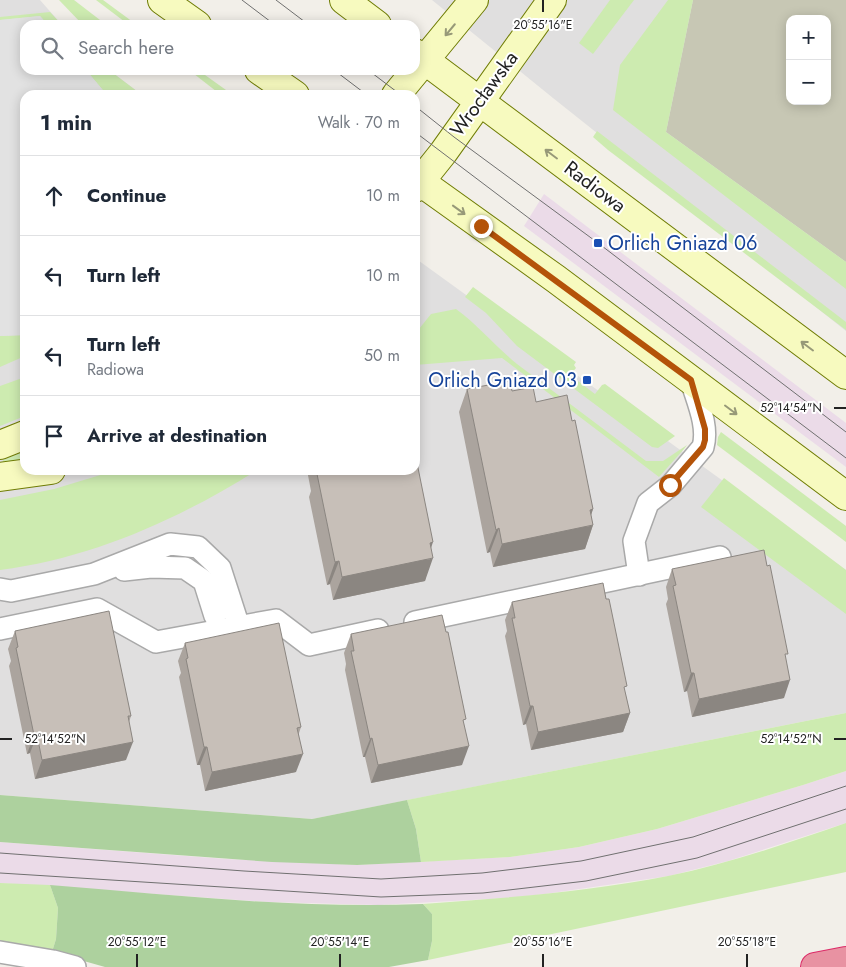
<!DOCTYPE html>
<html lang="en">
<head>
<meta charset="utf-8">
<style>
  body { margin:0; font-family:Jost,sans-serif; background:#f6f6f7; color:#1f2937 }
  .controls { position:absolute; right:15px; top:15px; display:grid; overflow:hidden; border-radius:10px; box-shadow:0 2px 12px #0003 }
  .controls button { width:45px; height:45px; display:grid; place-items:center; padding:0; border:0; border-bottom:1px solid #e0e1e3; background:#fff; color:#1f2937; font:25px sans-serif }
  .stop { position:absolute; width:15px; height:15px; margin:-11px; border:4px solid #b45309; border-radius:50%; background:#fff }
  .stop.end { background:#b45309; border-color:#fff; box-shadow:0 1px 5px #0008 }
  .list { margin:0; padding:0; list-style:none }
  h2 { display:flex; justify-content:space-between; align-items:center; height:65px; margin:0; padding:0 20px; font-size:21px }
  h2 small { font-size:16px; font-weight:400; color:#747a83 }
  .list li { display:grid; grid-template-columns:32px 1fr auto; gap:15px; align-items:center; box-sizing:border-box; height:80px; padding:0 20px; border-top:1px solid #e0e1e3 }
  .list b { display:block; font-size:19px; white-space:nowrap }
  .list p { margin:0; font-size:16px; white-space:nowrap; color:#747a83 }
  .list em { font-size:16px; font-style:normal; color:#747a83 }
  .icon { flex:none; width:28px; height:28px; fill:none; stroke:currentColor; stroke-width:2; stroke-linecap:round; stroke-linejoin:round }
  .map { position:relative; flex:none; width:846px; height:967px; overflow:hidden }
  .search { position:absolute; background:#fff; box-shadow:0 2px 12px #0003; left:20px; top:20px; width:400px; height:55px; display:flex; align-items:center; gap:12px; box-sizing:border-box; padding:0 18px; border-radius:15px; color:#747a83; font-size:19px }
  .panel { position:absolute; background:#fff; box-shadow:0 2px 12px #0003; left:20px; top:90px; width:400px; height:385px; border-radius:15px }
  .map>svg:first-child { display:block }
</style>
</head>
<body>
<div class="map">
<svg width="846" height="967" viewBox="0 0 846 967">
  <rect width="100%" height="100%" fill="#f2efe9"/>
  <g fill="#e0dfdf" fill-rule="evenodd">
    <path d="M 0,0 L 40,0 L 62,25 L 25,25 L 25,70 L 109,70 L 142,95 L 25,95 L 25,470 L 415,470 L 415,258 L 846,570 L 846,713 L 312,819 L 0,795 Z"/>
    <path d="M 432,0 L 846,0 L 846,331 L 553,98 ZM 790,19 L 827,19 L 827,101 L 790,101 Z"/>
  </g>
  <g fill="#ebdbe8">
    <path d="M 544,194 L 846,423 L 846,467 L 524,226 Z"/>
    <path d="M 846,771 L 846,823 L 728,861 L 669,876 L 545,894 L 509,898 L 378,905 L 268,902 L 0,883 L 0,842 L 226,859 L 357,865 L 510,857 L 579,847 L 657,829 L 803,785 Z"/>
  </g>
  <path fill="#c7c7b4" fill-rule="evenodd" d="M 693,0 L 846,0 L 846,262 L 666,132 ZM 790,19 L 827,19 L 827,101 L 790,101 Z"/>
  <g fill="#cdebb0">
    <path d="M 59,0 L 74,0 L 100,20 L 95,25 L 83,25 Z"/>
    <path d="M 96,0 L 103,0 L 137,25 L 129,25 Z"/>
    <path d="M 610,0 L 634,0 L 593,54 L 579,43 Z"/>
    <path d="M 668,0 L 693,0 L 666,132 L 846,262 L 846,289 L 613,110 L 620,65 Z"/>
    <path d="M 50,12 L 62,25 L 48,25 L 40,16 L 0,20 L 0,17 Z"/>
    <path d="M 86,70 L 109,70 L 142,95 L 107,95 Z"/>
    <path d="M 189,70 L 198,70 L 233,95 L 221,95 Z"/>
    <path d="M 597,131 L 846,322 L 846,330 L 608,150 L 593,137 Z"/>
    <path d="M 473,287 L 576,362 L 574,365 L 576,368 L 570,375 L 595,394 L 602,385 L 605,384 L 675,436 L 658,448 L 652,447 L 517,346 L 486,313 L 465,297 Z"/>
    <path d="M 456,309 C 478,325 495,346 517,364 L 646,461 L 663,461 L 687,445 L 684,449 L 659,477 L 502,358 L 415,365 L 415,334 L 431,314 Z"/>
    <path d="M 25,335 L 25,356 L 0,367 L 0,336 Z"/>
    <path d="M 25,377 L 25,416 L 0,426 L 0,386 Z"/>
    <path d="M 721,432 L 846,526 L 846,542 L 717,445 L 718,437 Z"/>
    <path d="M 25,451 L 25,463 L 2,466 L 3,460 Z"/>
    <path d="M 117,470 L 257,470 C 179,519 93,558 0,570 L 0,500 L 54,489 Z"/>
    <path d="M 724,478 L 846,570 L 846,614 L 701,507 Z"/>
    <path d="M 846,713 L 846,771 L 803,785 L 657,829 L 579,847 L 510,857 L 421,862 L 416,829 L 407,800 Z"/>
    <path d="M 846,823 L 846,872 L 428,960 L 432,941 L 432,914 L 423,904 C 505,898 587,892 668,876 C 728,864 788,843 846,823 Z"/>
    <path d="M 0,883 L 50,885 L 58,908 L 56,939 L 52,952 L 18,944 L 0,941 Z"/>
  </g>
  <g fill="#add19e">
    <path d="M 0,795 L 312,819 L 407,800 L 416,829 L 421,862 L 357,865 L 272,862 L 0,842 Z"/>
    <path d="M 50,885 C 174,895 298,909 423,904 L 432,914 L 432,941 L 428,960 L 389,967 L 105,967 L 52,952 L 56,939 L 58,908 Z"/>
  </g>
  <path fill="#e2e2e2" d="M 40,16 L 48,25 L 25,25 L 25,70 L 86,70 L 107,95 L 25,95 L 25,335 L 0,336 L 0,20 Z"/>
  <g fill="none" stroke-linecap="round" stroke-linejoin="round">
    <g stroke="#a9a9a9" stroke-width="24">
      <g id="lane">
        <path d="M 124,570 L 151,567 L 185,568 L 204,581 L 215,616"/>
        <path d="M 639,575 L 634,541 L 648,503 L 671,485 L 703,447 C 709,426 697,401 691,380"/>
        <path d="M 0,589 L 11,591 L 94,574 L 170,544 L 198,547 L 220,568 L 239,627"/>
        <path d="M 415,622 L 720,557"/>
        <path d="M 0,629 L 97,609 L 156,642 L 276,620 L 309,645 L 378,630"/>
        <path d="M 0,952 L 53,961 L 75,967"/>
      </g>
    </g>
    <g stroke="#707d05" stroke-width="30">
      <g id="secondary">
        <path d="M 162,0 L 197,25"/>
        <path d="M 344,0 L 377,25"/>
        <path d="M 415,53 L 846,375"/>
        <path d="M 259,70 L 295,95"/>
        <path d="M 396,95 L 474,0"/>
        <path d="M 415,178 L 556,279 L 846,496"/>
        <path d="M 415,188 L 443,153 L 552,0"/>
        <path d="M 0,445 L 25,435"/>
        <path d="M 0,477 L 51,470"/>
      </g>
    </g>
    <g stroke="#dc2a67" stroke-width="30">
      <path id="highway" d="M 815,967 L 846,961"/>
    </g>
    <use href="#lane" stroke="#fff" stroke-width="21"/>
    <use href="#secondary" stroke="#f7fabf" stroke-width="28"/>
    <use href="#highway" stroke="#e892a2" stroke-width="28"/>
    <g stroke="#707070" stroke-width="1">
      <path d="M 242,0 L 275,25"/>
      <path d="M 276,0 L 309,25"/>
      <path d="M 334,70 L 367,95"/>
      <path d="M 368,70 L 401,95"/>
      <path d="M 415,106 L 454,137 L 598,243 L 846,432"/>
      <path d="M 415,132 L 846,458"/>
      <path d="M 0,853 L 244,871 L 381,879 L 482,873 L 581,861 L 693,837 L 846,786"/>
      <path d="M 0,873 L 381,897 L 483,893 L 586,881 L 697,858 L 846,809"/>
    </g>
  </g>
  <g fill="#aba49e">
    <path d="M 467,389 L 512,391 L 536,402 L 572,421 L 593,509 L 591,515 L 593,525 L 585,549 L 493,567 L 490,552 L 487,553 L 459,412 Z"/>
    <path d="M 307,470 L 415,470 L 431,548 L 425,581 L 333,600 L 330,584 L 327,585 L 309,497 L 311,491 Z"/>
    <path d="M 672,569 L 786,659 L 784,698 L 692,717 L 687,691 L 684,692 L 666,604 L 668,599 L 666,587 Z"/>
    <path d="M 512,602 L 625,692 L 630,713 L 623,732 L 531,750 L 526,724 L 523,725 L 505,636 L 507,631 L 505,620 Z"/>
    <path d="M 15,631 L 131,716 L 129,722 L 126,760 L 35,779 L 30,753 L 27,754 L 9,666 L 11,661 L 8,649 Z"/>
    <path d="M 351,634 L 464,725 L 462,765 L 371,783 L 365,757 L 363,757 L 345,670 L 346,664 L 344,653 Z"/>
    <path d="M 185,643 L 301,727 L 299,733 L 296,772 L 205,791 L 200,765 L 197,765 L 179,677 L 181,673 L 178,661 Z"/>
  </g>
  <g fill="#8b8681">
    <path d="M 593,509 L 587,527 L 593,525 L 585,549 L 493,567 L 502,544 Z"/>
    <path d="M 499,528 L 490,552 L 487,553 L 496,530 Z"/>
    <path d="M 433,542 L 427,560 L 433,558 L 425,581 L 333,600 L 342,577 L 430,543 Z"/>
    <path d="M 339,561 L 330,584 L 327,585 L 335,562 Z"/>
    <path d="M 691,673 L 694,673 L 687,691 L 684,692 Z"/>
    <path d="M 790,680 L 784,698 L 692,717 L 699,699 Z"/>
    <path d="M 530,706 L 533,706 L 526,724 L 523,725 Z"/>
    <path d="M 630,713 L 623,732 L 531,750 L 538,732 Z"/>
    <path d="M 34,735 L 37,735 L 30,753 L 27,754 Z"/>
    <path d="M 372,738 L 365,757 L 363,757 L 370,739 Z"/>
    <path d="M 133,742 L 126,760 L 35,779 L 42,760 Z"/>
    <path d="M 469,746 L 462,765 L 371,783 L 378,765 Z"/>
    <path d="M 204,747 L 207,747 L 200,765 L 197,765 Z"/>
    <path d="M 303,754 L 296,772 L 205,791 L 212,772 Z"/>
  </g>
  <g fill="#c7bfb8" stroke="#8b8681">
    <path d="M 510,381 L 512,391 L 533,387 L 536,402 L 567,395 L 572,421 L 575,420 L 593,509 L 590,510 L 593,525 L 502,544 L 499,528 L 496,530 L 467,389 Z"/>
    <path d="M 415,453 L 433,542 L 430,543 L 433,558 L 342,577 L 339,561 L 335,562 L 317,474 L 320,473 L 320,470 L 415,470 Z"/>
    <path d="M 764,550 L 767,566 L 770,565 L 788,654 L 785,654 L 790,680 L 699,699 L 694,673 L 691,673 L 673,586 L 676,585 L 672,569 Z"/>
    <path d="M 603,583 L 606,599 L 609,599 L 627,686 L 624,687 L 630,713 L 538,732 L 533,706 L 530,706 L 512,618 L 515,618 L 512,602 Z"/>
    <path d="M 109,611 L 131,716 L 128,716 L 133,742 L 42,760 L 37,735 L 34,735 L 16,648 L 18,647 L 15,631 Z"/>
    <path d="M 442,615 L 446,632 L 448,632 L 466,719 L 463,720 L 469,746 L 378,765 L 372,738 L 370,739 L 351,651 L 354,651 L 351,634 Z"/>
    <path d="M 279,623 L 301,727 L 297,728 L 303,754 L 212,772 L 207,747 L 204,747 L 186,659 L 188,658 L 185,643 Z"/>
  </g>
  <defs><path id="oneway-shaft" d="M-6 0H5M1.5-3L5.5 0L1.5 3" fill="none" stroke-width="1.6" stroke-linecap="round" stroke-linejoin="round" transform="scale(1.25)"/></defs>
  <g stroke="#979978">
    <use href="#oneway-shaft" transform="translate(450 30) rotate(130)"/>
    <use href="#oneway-shaft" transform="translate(551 154) rotate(-143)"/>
    <use href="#oneway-shaft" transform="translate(459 210) rotate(36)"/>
    <use href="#oneway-shaft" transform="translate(807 346) rotate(-143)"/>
    <use href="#oneway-shaft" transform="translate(731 410) rotate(37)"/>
  </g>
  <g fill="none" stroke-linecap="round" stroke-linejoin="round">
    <path stroke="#b45309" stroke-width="6" d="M 481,226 L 691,380 L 705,429 L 705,440 L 703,447 L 670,485"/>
  </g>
  <path fill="none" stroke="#222" stroke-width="2" d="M 543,0 L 543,12M 834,408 L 846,408M 0,739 L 12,739M 834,739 L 846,739M 137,954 L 137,967M 340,954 L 340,967M 543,954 L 543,967M 747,954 L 747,967"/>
  <g fill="#1a4fb4" stroke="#fff" stroke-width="2">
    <rect x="593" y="238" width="10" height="10" rx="2.5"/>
    <rect x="582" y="375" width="10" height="10" rx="2.5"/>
  </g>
  <g text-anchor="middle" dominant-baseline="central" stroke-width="4" stroke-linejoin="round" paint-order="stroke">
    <g font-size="20" fill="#222" stroke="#fff">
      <text transform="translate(484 94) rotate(-54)">Wrocławska</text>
      <text transform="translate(595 187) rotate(37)">Radiowa</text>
    </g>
    <g font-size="20" fill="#164399" stroke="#fff" text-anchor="start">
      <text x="608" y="243">Orlich Gniazd 06</text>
      <text x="577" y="380" text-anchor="end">Orlich Gniazd 03</text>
    </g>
  </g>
  <g font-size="12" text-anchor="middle" fill="#222" stroke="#fff" stroke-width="4" stroke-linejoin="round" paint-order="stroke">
    <text x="543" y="29">20°55'16"E</text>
    <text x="791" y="412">52°14'54"N</text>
    <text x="55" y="743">52°14'52"N</text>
    <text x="791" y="743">52°14'52"N</text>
    <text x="137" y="946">20°55'12"E</text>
    <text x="340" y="946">20°55'14"E</text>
    <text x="543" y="946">20°55'16"E</text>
    <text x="747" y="946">20°55'18"E</text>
  </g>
</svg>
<div class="controls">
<button>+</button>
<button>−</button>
</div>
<div class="stop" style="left:670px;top:485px"></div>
<div class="stop end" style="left:481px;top:226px"></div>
<div class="search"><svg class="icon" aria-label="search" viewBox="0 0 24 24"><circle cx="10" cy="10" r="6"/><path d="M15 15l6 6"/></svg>Search here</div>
<section class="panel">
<h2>1 min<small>Walk · 70 m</small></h2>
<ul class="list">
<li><svg class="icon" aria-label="ahead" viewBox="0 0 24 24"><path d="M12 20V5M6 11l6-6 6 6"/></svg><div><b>Continue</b></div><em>10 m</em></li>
<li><svg class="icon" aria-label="left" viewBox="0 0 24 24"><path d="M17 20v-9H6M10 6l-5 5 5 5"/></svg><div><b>Turn left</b></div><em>10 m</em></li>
<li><svg class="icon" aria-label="left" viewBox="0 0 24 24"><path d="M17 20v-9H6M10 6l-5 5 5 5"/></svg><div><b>Turn left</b><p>Radiowa</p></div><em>50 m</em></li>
<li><svg class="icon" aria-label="arrive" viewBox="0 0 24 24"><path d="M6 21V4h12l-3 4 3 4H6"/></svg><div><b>Arrive at destination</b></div></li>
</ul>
</section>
</div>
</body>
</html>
